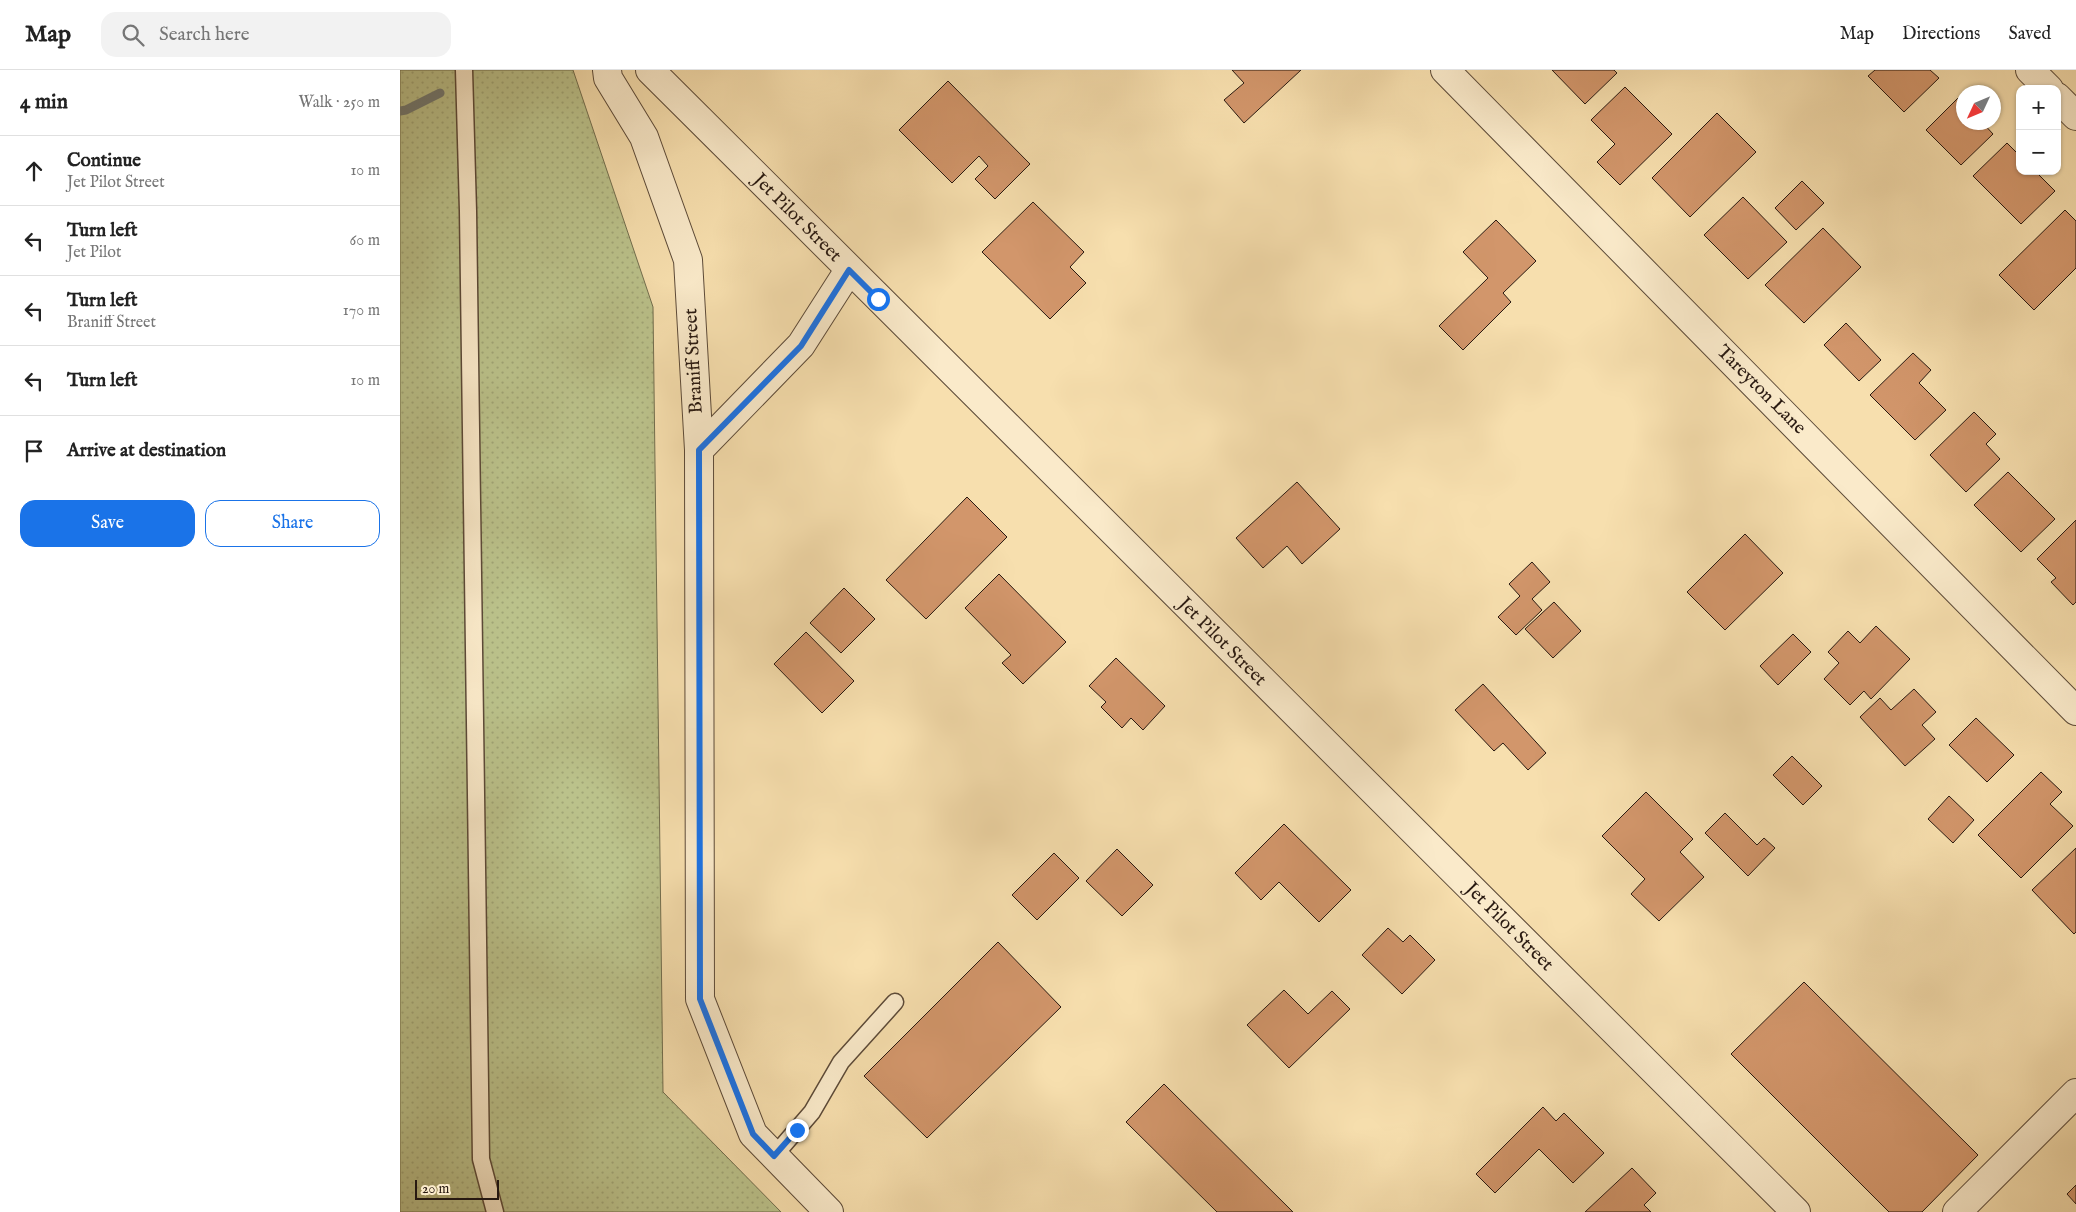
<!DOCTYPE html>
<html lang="en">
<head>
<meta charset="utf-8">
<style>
  body { margin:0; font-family:"IM FELL English",serif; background:#f2f2f2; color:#222 }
  .controls { position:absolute; right:15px; top:15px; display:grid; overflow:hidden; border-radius:10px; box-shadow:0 1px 4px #0004 }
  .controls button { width:45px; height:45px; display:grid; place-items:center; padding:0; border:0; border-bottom:1px solid #e0e0e0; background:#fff; color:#222; font:25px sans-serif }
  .compass { position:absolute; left:1556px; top:15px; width:45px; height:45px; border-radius:50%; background:#fff; box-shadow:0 1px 4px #0004; rotate:226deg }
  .scale { position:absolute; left:15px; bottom:12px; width:84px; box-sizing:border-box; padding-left:5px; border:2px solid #281911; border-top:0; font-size:14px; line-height:18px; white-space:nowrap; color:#281911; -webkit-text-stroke:4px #faeaca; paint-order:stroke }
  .stop { position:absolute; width:15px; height:15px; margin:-11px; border:4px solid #1a73e8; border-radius:50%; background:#fff }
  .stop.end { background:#1a73e8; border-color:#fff; box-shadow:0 1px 5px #0008 }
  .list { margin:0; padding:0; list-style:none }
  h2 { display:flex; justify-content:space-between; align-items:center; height:65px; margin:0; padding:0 20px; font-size:21px }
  h2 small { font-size:16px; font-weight:400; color:#767676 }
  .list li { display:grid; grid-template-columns:32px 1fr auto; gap:15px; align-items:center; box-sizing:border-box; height:70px; padding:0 20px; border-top:1px solid #e0e0e0 }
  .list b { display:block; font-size:19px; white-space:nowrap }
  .list p { margin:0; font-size:16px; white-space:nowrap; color:#767676 }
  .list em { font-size:16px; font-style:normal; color:#767676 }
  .actions { display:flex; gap:10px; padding:15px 20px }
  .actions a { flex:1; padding:11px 0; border:1px solid #1a73e8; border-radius:15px; text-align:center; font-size:18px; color:#1a73e8 }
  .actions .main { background:#1a73e8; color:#fff }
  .icon { flex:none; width:28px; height:28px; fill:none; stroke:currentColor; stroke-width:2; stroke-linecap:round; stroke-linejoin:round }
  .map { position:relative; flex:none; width:1676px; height:1142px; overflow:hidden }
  header { display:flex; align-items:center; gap:30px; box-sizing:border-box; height:70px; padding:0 25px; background:#fff; border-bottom:1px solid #e0e0e0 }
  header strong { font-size:24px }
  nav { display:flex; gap:28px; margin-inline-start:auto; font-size:18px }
  .search { width:350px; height:45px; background:#f2f2f2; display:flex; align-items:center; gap:12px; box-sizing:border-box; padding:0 18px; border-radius:15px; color:#767676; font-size:19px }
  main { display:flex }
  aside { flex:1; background:#fff }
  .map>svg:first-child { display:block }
</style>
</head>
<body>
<header>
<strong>Map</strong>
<div class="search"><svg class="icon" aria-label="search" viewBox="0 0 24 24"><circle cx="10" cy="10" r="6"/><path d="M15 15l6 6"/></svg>Search here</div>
<nav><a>Map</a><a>Directions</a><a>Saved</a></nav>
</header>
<main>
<aside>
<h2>4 min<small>Walk · 250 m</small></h2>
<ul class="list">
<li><svg class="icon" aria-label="ahead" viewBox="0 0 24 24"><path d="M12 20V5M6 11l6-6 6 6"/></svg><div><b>Continue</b><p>Jet Pilot Street</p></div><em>10 m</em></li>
<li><svg class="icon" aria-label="left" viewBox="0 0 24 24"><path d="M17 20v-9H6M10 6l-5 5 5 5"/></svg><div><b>Turn left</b><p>Jet Pilot</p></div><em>60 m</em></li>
<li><svg class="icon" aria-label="left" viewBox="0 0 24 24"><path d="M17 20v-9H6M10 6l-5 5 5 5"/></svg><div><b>Turn left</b><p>Braniff Street</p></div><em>170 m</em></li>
<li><svg class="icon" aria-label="left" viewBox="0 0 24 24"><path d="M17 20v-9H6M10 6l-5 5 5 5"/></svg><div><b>Turn left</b></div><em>10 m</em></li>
<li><svg class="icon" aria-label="arrive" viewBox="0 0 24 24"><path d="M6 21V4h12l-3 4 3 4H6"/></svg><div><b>Arrive at destination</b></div></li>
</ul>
<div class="actions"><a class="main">Save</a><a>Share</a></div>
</aside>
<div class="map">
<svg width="1676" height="1142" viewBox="0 0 1676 1142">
  <defs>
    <pattern id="grass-dots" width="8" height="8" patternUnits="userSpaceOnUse" patternTransform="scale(1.25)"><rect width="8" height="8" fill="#bbc28b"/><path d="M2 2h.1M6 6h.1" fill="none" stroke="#a1a677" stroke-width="1.8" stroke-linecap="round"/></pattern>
  </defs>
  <rect width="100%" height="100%" fill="#f7dfae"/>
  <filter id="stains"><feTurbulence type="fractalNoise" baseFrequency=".004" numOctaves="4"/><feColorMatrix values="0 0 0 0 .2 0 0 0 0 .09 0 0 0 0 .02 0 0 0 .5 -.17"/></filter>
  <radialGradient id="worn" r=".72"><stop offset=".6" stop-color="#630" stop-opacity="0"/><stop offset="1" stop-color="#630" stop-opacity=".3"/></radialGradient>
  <path fill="url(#grass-dots)" stroke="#726e4e" d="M 0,0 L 173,0 L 253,237 L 263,1022 L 381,1142 L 0,1142 Z"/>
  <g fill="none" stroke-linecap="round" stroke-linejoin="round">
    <path stroke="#717a74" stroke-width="9" d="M 0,41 L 6,40 L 40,23"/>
  </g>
  <g fill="#d2966b" stroke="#281911">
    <path d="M 832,0 L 901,0 L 844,53 L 824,30 L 844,13 Z"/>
    <path d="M 1152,0 L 1214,0 L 1217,3 L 1185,34 Z"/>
    <path d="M 1475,0 L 1530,0 L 1539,8 L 1504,42 L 1468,6 Z"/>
    <path d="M 548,11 L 630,94 L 595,129 L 575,109 L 588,96 L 579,86 L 552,113 L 499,60 Z"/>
    <path d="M 1225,17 L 1272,64 L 1220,115 L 1197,92 L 1215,74 L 1191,50 Z"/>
    <path d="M 1558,28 L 1564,34 L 1564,52 L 1582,52 L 1593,64 L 1561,95 L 1526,60 Z"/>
    <path d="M 1317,43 L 1356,82 L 1290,147 L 1252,108 Z"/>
    <path d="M 1607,73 L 1620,86 L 1620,101 L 1635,101 L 1655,121 L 1621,154 L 1573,106 Z"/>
    <path d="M 1402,111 L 1424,133 L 1396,160 L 1375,138 Z"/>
    <path d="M 1343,127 L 1387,172 L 1348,209 L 1304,165 Z"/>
    <path d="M 633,132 L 684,182 L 670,197 L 686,213 L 650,249 L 582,182 Z"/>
    <path d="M 1665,140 L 1676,151 L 1676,198 L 1634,240 L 1599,205 Z"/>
    <path d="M 1096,150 L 1136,191 L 1103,223 L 1111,232 L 1063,280 L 1039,256 L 1088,208 L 1063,182 Z"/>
    <path d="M 1423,158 L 1461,197 L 1404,253 L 1365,215 Z"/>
    <path d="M 1446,253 L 1481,290 L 1459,311 L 1424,275 Z"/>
    <path d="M 1513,283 L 1531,300 L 1519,313 L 1546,340 L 1515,370 L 1470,325 Z"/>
    <path d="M 1574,342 L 1596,364 L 1586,374 L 1600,389 L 1566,422 L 1530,385 Z"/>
    <path d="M 1608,402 L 1655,449 L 1621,482 L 1574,435 Z"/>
    <path d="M 897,412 L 940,459 L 902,494 L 887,476 L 863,498 L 836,468 Z"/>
    <path d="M 567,427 L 607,467 L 526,549 L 486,510 Z"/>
    <path d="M 1676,450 L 1676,532 L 1673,535 L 1651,512 L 1656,508 L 1637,489 Z"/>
    <path d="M 1345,464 L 1383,503 L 1325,560 L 1287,522 Z"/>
    <path d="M 1132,492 L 1150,512 L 1132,529 L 1142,540 L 1116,565 L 1098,547 L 1120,526 L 1109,514 Z"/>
    <path d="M 599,504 L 666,572 L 623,614 L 602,593 L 611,585 L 565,538 Z"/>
    <path d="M 444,518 L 475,549 L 441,583 L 410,553 Z"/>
    <path d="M 1154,532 L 1181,561 L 1153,588 L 1125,559 Z"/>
    <path d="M 1476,556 L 1510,589 L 1471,629 L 1464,621 L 1450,635 L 1424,609 L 1439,593 L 1428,582 L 1448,561 L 1460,573 Z"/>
    <path d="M 406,562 L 454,611 L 422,643 L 374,594 Z"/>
    <path d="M 1393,564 L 1411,582 L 1378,615 L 1360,596 Z"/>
    <path d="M 716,588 L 765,636 L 743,660 L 731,648 L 722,658 L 701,637 L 706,632 L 689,616 Z"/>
    <path d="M 1083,614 L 1146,683 L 1128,700 L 1103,673 L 1094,681 L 1055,640 Z"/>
    <path d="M 1514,619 L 1536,642 L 1522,655 L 1535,669 L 1505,696 L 1460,647 L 1480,628 L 1491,640 Z"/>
    <path d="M 1576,648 L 1614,685 L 1587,712 L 1549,675 Z"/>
    <path d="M 1392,686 L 1422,716 L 1403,735 L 1373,705 Z"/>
    <path d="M 1641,702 L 1662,722 L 1650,734 L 1673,756 L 1621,808 L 1578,765 Z"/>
    <path d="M 1246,722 L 1293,769 L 1280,782 L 1304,807 L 1259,851 L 1231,824 L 1245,809 L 1202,766 Z"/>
    <path d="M 1549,726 L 1574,750 L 1553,773 L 1528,749 Z"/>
    <path d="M 1325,743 L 1357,775 L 1364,768 L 1375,778 L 1348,806 L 1305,763 Z"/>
    <path d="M 884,754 L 951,820 L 919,852 L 879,812 L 861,830 L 835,803 Z"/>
    <path d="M 1676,778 L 1676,862 L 1674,864 L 1632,820 Z"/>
    <path d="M 717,779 L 753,815 L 722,846 L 686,811 Z"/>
    <path d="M 654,783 L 679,808 L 637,850 L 612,825 Z"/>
    <path d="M 988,858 L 1003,872 L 1010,865 L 1035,890 L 1002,924 L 962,885 Z"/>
    <path d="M 598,872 L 661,937 L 527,1068 L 464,1006 Z"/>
    <path d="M 1404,912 L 1578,1085 L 1522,1142 L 1489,1142 L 1331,984 Z"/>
    <path d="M 884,920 L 908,944 L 932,921 L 950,939 L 889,998 L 847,955 Z"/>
    <path d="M 764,1014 L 893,1142 L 817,1142 L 726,1052 Z"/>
    <path d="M 1143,1037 L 1156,1051 L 1164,1043 L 1204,1083 L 1173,1113 L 1139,1079 L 1095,1123 L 1076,1104 Z"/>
    <path d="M 1232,1098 L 1256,1123 L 1244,1135 L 1251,1142 L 1185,1142 Z"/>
    <path d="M 1676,1115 L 1676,1134 L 1667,1124 Z"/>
  </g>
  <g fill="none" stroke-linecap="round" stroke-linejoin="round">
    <g stroke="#5c4a38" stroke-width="19">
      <g id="lane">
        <path d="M 64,0 L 68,141 L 81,1089 L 95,1142"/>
        <path d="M 374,1086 L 412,1042 L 441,992 L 495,932"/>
      </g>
    </g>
    <g stroke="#5c4a38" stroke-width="30">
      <g id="street">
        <path d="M 207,0 L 208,8 L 244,67 L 288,190 L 299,380 L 300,929 L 353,1064 L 429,1142"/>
        <path d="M 250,0 L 1396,1142"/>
        <path d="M 1045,0 L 1676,641"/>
        <path d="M 1630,0 L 1649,19"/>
        <path d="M 1657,27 L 1676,46"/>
        <path d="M 299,380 L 401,275 L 449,200"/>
        <path d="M 1557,1142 L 1676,1023"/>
      </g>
    </g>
    <use href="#lane" stroke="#faeaca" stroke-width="16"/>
    <use href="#street" stroke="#faeaca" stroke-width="28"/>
  </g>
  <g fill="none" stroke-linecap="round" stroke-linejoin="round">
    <path stroke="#1a73e8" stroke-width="6" d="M 397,1060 L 374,1086 L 353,1064 L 300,929 L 299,380 L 401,276 L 449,200 L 478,229"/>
  </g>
  <g text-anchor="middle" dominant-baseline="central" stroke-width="4" stroke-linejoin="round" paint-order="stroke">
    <g font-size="19" fill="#281911" stroke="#faeaca">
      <text transform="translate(397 148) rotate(45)">Jet Pilot Street</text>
      <text transform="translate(294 291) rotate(-93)">Braniff Street</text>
      <text transform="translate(1361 320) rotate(45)">Tareyton Lane</text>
      <text transform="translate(822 572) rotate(45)">Jet Pilot Street</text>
      <text transform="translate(1109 857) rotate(45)">Jet Pilot Street</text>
    </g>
  </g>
  <rect width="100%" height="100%" filter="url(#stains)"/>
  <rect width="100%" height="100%" fill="url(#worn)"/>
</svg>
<div class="controls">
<button>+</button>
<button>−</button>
</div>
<svg class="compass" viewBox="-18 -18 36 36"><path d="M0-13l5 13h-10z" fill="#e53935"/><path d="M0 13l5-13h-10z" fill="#767676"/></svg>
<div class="scale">20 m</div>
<div class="stop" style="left:478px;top:229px"></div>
<div class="stop end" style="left:397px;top:1060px"></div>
</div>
</main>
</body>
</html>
